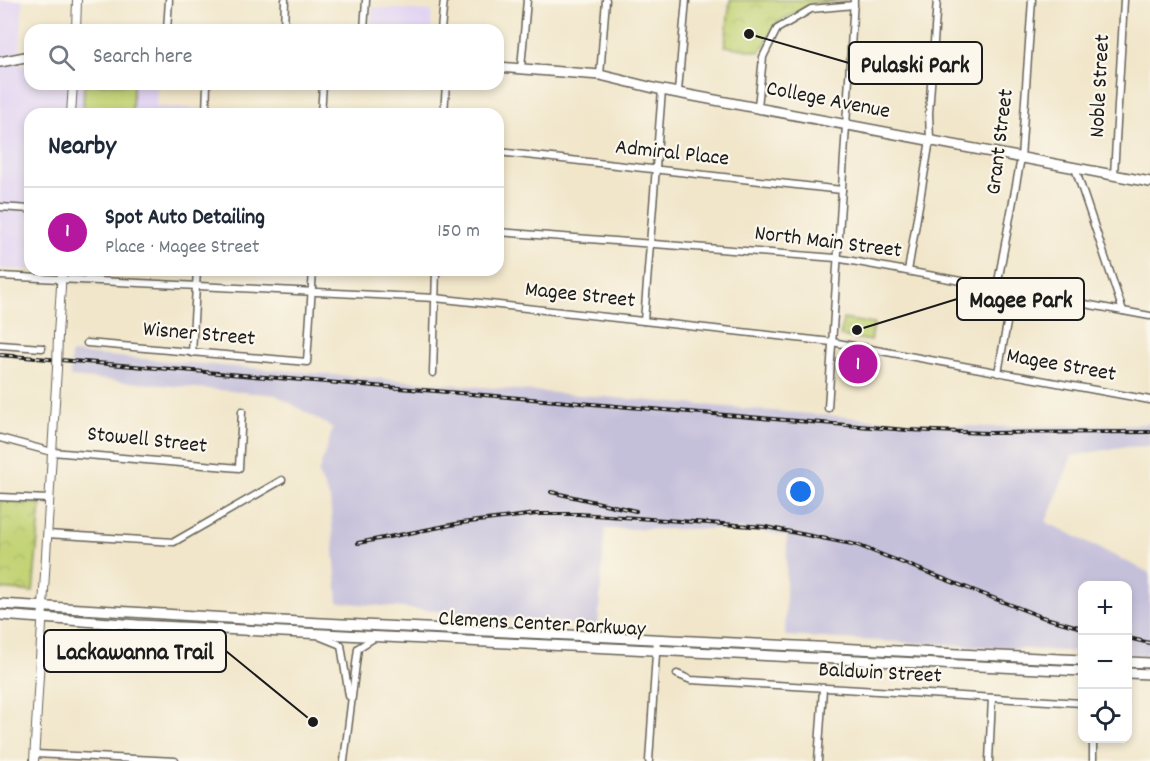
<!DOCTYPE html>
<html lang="en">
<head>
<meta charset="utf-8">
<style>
  body { margin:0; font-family:Dekko,sans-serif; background:#f2f2f3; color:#1f2937 }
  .controls { position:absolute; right:18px; bottom:18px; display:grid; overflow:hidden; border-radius:12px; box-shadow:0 3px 9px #0003 }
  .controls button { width:54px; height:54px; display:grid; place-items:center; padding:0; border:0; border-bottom:2px solid #e0e1e3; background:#fff; color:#1f2937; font:30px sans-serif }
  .you { position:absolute; left:801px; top:492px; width:21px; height:21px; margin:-15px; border:4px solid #fff; border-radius:50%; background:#1a73e8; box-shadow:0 0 0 9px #1a73e833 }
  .badge { display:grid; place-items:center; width:39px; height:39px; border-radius:50%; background:#b5179e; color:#fff; font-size:20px; font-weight:700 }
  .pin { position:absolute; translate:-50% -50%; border:3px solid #fff; box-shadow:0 2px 6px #0006 }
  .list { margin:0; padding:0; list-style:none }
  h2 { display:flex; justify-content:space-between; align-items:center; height:78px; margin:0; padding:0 24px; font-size:26px }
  h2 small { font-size:20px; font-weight:400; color:#747a83 }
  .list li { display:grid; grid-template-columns:39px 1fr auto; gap:18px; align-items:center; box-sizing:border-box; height:90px; padding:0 24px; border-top:2px solid #e0e1e3 }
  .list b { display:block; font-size:22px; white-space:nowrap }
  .list p { margin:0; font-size:20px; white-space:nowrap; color:#747a83 }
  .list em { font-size:20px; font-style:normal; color:#747a83 }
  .icon { flex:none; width:33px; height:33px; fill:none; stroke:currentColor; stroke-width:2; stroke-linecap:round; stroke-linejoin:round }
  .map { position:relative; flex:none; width:1150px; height:761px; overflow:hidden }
  .search { position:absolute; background:#fff; box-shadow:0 3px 9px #0003; left:24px; top:24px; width:480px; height:66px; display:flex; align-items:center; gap:15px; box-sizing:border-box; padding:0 21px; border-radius:18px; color:#747a83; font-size:22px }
  .panel { position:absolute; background:#fff; box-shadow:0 3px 9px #0003; left:24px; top:108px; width:480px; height:168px; border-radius:18px }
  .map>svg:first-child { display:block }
</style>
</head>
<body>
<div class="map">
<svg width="1150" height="761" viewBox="0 0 1150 761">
  <defs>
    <pattern id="park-crowns" width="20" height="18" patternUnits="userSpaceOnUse" patternTransform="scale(1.5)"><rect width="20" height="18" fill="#c3d376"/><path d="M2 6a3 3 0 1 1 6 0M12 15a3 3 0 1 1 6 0" fill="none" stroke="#a7b566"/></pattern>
  </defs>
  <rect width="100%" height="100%" fill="#fbf7ec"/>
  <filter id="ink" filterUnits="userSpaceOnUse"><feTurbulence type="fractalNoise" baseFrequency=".0167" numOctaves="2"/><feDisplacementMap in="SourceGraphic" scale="12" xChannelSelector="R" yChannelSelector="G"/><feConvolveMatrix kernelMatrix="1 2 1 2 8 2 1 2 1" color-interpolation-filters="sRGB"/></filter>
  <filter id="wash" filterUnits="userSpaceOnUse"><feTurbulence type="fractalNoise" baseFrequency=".008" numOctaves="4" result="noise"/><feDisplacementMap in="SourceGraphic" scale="24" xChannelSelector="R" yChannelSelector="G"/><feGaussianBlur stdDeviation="1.35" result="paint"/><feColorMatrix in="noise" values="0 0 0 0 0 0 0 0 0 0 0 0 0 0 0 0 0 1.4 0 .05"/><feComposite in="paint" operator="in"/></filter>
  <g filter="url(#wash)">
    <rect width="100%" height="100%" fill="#f1e6ca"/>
    <g fill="#e1d4f3">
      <path d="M 0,0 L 23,0 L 19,65 L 30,64 L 30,84 L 157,84 L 156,107 L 201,109 L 200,114 L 30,114 L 30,270 L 33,270 L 0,269 Z"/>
      <path d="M 372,7 L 432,11 L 431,30 L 370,30 Z"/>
    </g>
    <path fill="#c5c0da" d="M 71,353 L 907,422 L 984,427 L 1150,424 L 1150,446 L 1122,447 L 1072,456 L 1046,522 L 1150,573 L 1150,655 L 1128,654 L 1128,586 L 1082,586 L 1082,652 L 785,636 L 787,536 L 743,529 L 605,529 L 598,626 L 338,602 L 330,499 L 318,474 L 333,428 L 276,395 L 70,377 Z"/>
    <g fill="url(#park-crowns)" stroke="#707849" stroke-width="1.5">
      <path d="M 730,0 L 849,0 L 812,4 L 778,22 L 760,52 L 725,46 Z"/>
      <path d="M 843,319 L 874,324 L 871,341 L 840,336 Z"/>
      <path d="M 0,501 L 41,504 L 33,592 L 0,589 Z"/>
    </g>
    <path fill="#c3d376" stroke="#707849" stroke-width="1.5" d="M 84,84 L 133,84 L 132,114 L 83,114 Z"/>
  </g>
  <g filter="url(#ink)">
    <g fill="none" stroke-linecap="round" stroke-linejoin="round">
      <g stroke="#676359" stroke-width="9">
        <g id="minor">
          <path d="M 167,30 L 169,0"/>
          <path d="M 284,30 L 285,0"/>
          <path d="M 364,30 L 366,0"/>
          <path d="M 441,30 L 444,0"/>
          <path d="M 521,68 L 527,0"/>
          <path d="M 600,75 L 606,0"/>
          <path d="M 678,91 L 686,0"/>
          <path d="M 758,107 L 763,57 L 777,29 L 811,9 L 854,5"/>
          <path d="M 206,114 L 207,84"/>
          <path d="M 321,114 L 323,84"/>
          <path d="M 444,114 L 446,84"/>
          <path d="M 498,152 L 842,190"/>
          <path d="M 1075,168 L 1123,311"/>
          <path d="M 1114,175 L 1124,0"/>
          <path d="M 0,207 L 30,209"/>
          <path d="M 498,232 L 836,258 L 1150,316"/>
          <path d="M 908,271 L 930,140 L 929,113 L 937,0"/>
          <path d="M 0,276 L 435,298 L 832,342 L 1150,400"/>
          <path d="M 997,287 L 1021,158 L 1032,0"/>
          <path d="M 644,321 L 662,90"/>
          <path d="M 87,343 L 307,362 L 313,270"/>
          <path d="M 0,345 L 42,348"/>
          <path d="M 192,353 L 197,270"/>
          <path d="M 433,373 L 436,270"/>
          <path d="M 998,373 L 1013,290"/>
          <path d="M 828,408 L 854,0"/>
          <path d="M 0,438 L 52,452 L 239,468 L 242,411"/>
          <path d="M 0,497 L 49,499"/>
          <path d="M 47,534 L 174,542 L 282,480"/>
          <path d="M 321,637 L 341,645 L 349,696"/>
          <path d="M 677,674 L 691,680 L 1082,703"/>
          <path d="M 35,754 L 175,761"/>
          <path d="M 344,761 L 358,648 L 374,638"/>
          <path d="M 649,761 L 657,639"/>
          <path d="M 818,761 L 823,689"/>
          <path d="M 989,761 L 992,698"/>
          <path d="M 1093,761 L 1093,738"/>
        </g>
      </g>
      <g stroke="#676359" stroke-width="10">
        <g id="tertiary">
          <path d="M 76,30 L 77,0"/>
          <path d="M 71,114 L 73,84"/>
          <path d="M 58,335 L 62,270"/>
          <path d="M 34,761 L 57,368"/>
        </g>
      </g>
      <g stroke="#676359" stroke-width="12">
        <g id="primary">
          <path d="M 0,62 L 30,56"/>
          <path d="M 498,67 L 600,75 L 662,90 L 1150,182"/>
          <path d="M 0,604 L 260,620 L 1082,660"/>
          <path d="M 0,615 L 138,625 L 1082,671"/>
          <path d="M 1128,662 L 1150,663"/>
          <path d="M 1128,673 L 1150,674"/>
        </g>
      </g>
      <use href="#minor" stroke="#fff" stroke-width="6"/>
      <use href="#tertiary" stroke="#fff" stroke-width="8"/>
      <use href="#primary" stroke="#fff" stroke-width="9"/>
      <g stroke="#1c1c1c" stroke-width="4">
        <g id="rail">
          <path d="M 0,355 L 907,430 L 988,433 L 1150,432"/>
          <path d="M 551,492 L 636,511"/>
          <path d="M 358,543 L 461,523 L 536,514 L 579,514 L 766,527 L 857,545 L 1042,617 L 1082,628"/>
          <path d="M 1128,638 L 1150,643"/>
        </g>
      </g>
      <use href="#rail" stroke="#fbf7ec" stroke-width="1.5" stroke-dasharray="4.5" stroke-linecap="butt"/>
      <g stroke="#676359" stroke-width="10" stroke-linecap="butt">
        <path id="tertiary-bridge" d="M 57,368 L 58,335"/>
      </g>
      <use href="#tertiary-bridge" stroke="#fff" stroke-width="8"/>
    </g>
  </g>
  <g text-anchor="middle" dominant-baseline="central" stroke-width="4.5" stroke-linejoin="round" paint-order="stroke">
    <g font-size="22" fill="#1c1c1c" stroke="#fbf7ec">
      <text transform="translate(1101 86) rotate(-87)">Noble Street</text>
      <text transform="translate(828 101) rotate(11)">College Avenue</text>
      <text transform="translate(1001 142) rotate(-83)">Grant Street</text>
      <text transform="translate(672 154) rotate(6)">Admiral Place</text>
      <text transform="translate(828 243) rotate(7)">North Main Street</text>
      <text transform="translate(580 296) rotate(6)">Magee Street</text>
      <text transform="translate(199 335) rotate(5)">Wisner Street</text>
      <text transform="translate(1061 366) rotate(10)">Magee Street</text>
      <text transform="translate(147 441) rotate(6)">Stowell Street</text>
      <text transform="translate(542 625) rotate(3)">Clemens Center Parkway</text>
      <text transform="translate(880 674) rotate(3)">Baldwin Street</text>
    </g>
  </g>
  <path fill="none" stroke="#1c1c1c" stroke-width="2" d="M749 34L849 63M857 330L957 299M313 722L226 651"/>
  <g fill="#1c1c1c" stroke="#fbf7ec" stroke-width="2">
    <circle cx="749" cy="34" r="6"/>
    <circle cx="857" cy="330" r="6"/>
    <circle cx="313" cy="722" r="6"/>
  </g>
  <g fill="#fbf7ec" stroke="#1c1c1c" stroke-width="2">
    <rect x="849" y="42" width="133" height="42" rx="6"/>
    <rect x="957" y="278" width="127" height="42" rx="6"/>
    <rect x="44" y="630" width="182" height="42" rx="6"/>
  </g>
  <g font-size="24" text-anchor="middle" font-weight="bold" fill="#1c1c1c">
    <text x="915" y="72">Pulaski Park</text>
    <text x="1021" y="307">Magee Park</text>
    <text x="135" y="659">Lackawanna Trail</text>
  </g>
</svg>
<div class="controls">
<button>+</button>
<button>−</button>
<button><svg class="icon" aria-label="locate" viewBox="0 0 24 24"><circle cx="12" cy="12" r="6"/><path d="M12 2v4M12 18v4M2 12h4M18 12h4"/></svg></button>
</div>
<div class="you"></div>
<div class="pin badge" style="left:858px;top:364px">1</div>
<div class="search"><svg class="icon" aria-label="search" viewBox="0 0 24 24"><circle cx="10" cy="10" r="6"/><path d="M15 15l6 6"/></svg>Search here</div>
<section class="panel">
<h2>Nearby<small></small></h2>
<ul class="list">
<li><span class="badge">1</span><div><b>Spot Auto Detailing</b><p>Place · Magee Street</p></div><em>150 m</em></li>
</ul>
</section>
</div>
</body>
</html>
